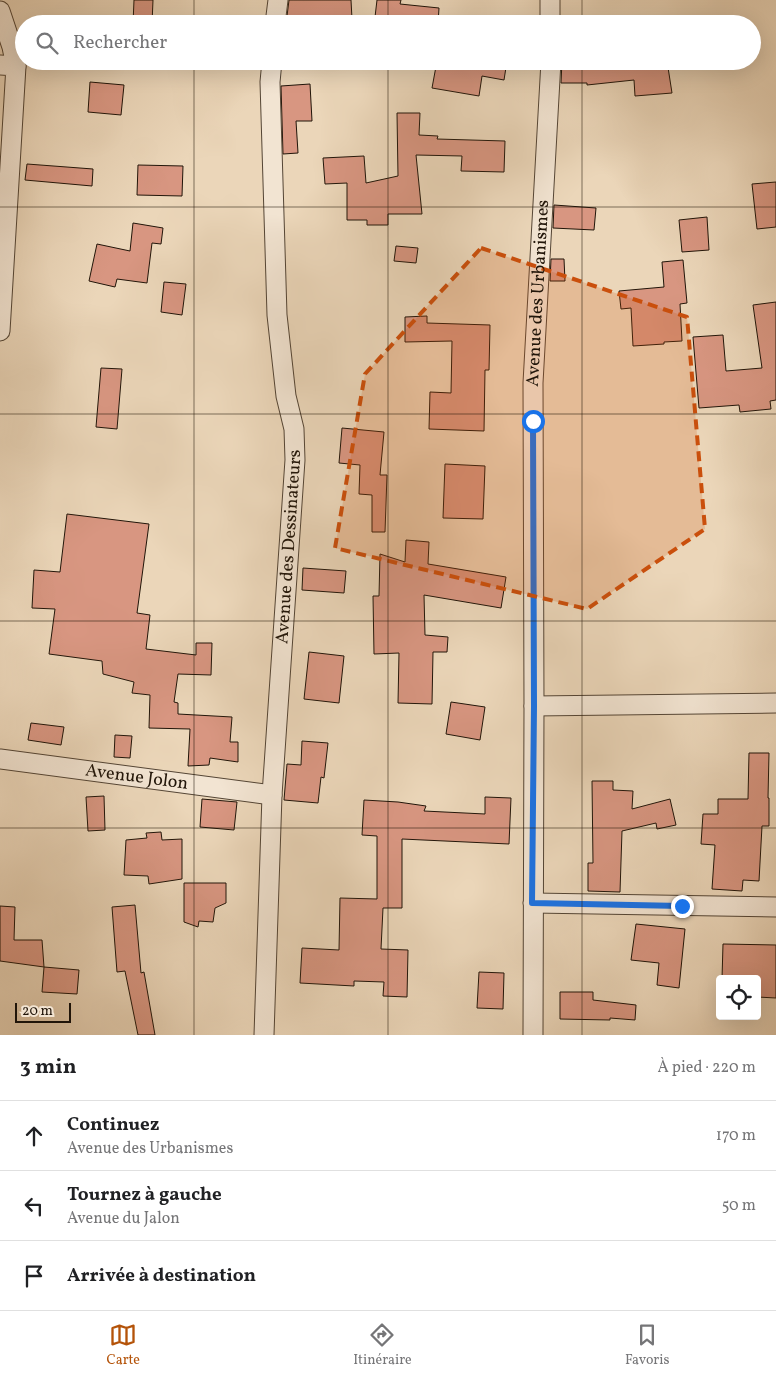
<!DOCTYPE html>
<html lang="fr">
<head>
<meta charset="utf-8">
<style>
  body { margin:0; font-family:Vollkorn,serif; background:#f2f2f2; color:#202124 }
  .controls { position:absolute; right:15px; bottom:15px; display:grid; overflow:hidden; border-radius:5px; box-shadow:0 5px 20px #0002 }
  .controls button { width:45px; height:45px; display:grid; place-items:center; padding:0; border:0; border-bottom:1px solid #e0e0e0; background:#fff; color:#202124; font:25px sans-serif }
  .scale { position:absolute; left:15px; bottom:12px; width:56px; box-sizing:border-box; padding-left:5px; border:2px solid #211509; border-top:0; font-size:14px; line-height:18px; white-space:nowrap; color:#211509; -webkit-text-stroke:4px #f2e4d2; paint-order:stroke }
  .stop { position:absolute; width:15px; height:15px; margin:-11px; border:4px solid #1a73e8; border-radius:50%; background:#fff }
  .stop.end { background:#1a73e8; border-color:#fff; box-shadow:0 1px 5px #0008 }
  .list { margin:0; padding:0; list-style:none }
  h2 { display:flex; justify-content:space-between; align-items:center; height:65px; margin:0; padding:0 20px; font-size:21px }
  h2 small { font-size:16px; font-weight:400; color:#757577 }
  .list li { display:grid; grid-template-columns:32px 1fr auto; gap:15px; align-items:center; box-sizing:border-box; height:70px; padding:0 20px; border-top:1px solid #e0e0e0 }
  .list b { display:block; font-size:19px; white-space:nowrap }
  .list p { margin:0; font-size:16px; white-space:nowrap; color:#757577 }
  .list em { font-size:16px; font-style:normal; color:#757577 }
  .icon { flex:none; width:28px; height:28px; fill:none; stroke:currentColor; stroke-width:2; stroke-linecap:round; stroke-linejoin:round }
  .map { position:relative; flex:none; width:776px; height:1035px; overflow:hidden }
  .search { position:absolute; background:#fff; box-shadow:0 5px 20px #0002; left:15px; right:15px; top:15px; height:55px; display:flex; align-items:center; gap:12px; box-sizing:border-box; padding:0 18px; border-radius:28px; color:#757577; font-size:19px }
  .sheet { height:275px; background:#fff }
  nav { display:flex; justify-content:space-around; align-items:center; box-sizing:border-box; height:70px; border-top:1px solid #e0e0e0; background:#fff; font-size:14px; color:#757577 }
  nav a { display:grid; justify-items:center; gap:2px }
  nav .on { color:#b45309 }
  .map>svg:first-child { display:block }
</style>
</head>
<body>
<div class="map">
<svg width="776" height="1035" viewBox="0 0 776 1035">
  <rect width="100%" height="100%" fill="#ebd6b9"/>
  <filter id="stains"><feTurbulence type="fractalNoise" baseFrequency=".004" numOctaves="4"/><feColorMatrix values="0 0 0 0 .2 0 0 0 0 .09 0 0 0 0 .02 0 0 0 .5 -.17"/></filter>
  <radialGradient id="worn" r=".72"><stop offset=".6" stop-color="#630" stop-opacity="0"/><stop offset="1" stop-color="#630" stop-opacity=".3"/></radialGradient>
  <g fill="#d89681" stroke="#211509">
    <path d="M 134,0 L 153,0 L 152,24 L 133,24 Z"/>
    <path d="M 289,0 L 351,0 L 352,19 L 305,21 L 305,24 L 286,24 Z"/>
    <path d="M 377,0 L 401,0 L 400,4 L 439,8 L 438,24 L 380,24 L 381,17 L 375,17 Z"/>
    <path d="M 437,61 L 507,61 L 504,80 L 482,76 L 479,96 L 432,88 Z"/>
    <path d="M 562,61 L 667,61 L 672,93 L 635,96 L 634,80 L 587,85 L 587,83 L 561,83 Z"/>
    <path d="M 90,82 L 124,85 L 121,115 L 88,112 Z"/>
    <path d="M 310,84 L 312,121 L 296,121 L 298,153 L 283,154 L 281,86 Z"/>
    <path d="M 397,113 L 420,113 L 419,135 L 438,136 L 437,139 L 505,141 L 504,172 L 461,171 L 462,156 L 416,155 L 422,214 L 388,214 L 388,225 L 367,225 L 367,220 L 347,220 L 347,183 L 325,184 L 323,158 L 364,156 L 366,183 L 398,176 Z"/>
    <path d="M 27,164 L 93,169 L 92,186 L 25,180 Z"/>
    <path d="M 138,165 L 183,166 L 182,196 L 137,195 Z"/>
    <path d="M 776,182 L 776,227 L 757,229 L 752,184 Z"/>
    <path d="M 554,205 L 596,208 L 594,230 L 553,228 Z"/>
    <path d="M 707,217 L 709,250 L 682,252 L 679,220 Z"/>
    <path d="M 133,223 L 163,228 L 161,244 L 152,243 L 147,283 L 117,279 L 115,287 L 89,281 L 97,244 L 130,251 Z"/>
    <path d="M 396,246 L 418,248 L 416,263 L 394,261 Z"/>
    <path d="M 551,259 L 564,259 L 565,281 L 550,281 Z"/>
    <path d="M 683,260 L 687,303 L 680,304 L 682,341 L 664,342 L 664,344 L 633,346 L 631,308 L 621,309 L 619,291 L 664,287 L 662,262 Z"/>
    <path d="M 164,282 L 186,284 L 182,315 L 161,312 Z"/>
    <path d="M 776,302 L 776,400 L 770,401 L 771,409 L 740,412 L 739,405 L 699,408 L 693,337 L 723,335 L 726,371 L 762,368 L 753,305 Z"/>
    <path d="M 427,316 L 427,323 L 490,325 L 489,370 L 485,370 L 484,431 L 429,429 L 430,392 L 451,393 L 452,341 L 405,342 L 405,317 Z"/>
    <path d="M 101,368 L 122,369 L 117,429 L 96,427 Z"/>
    <path d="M 342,428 L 384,432 L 380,475 L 387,475 L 385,532 L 372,532 L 372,495 L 359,494 L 360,465 L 339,463 Z"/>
    <path d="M 445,464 L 485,466 L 483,519 L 443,518 Z"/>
    <path d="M 67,514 L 149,524 L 137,613 L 150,615 L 146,649 L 196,655 L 196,643 L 212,643 L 211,675 L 178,674 L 174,702 L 178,703 L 178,714 L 232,717 L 230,742 L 238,742 L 238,762 L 210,758 L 209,765 L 188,766 L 190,729 L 149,728 L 150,695 L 132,693 L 134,682 L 103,674 L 102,661 L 49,654 L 55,609 L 32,608 L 34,570 L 60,572 Z"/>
    <path d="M 406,540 L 429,542 L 428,564 L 506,577 L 501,608 L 424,595 L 425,635 L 448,637 L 447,652 L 433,652 L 432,704 L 398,703 L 399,653 L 374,654 L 373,596 L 379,596 L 380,554 L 405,562 Z"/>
    <path d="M 303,568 L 346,571 L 344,593 L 302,590 Z"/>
    <path d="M 309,652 L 344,656 L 339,703 L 304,699 Z"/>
    <path d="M 451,702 L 485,707 L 480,740 L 446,734 Z"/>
    <path d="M 31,723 L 64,727 L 61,745 L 28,740 Z"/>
    <path d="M 115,735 L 132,736 L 130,758 L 114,757 Z"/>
    <path d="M 302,741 L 328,743 L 324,778 L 321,777 L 318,803 L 284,800 L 287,764 L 301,765 Z"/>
    <path d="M 749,753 L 769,753 L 768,798 L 769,798 L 769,826 L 762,826 L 759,881 L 743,880 L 742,891 L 712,889 L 715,845 L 701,844 L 703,814 L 718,814 L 718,799 L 748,799 Z"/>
    <path d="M 592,781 L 613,781 L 613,790 L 633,791 L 632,809 L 670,799 L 676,825 L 657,829 L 656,823 L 622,831 L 620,892 L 588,891 L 588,863 L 593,863 Z"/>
    <path d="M 104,796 L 105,830 L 88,831 L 86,797 Z"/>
    <path d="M 485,797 L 511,798 L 509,844 L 402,839 L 402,908 L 383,908 L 381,949 L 408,950 L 407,997 L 383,996 L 384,982 L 354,981 L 354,986 L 300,983 L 302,948 L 339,950 L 340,898 L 377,899 L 377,836 L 362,835 L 364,800 L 398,802 L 426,806 L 424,811 L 485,814 Z"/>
    <path d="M 202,799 L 237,802 L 234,830 L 200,827 Z"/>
    <path d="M 161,832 L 162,840 L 182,839 L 182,879 L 149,884 L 148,876 L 124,875 L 126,840 L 147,838 L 146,833 Z"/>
    <path d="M 184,883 L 226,883 L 226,903 L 215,908 L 213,922 L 199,921 L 198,927 L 184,922 Z"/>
    <path d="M 135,905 L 141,973 L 144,972 L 155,1035 L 138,1035 L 125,971 L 117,972 L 112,907 Z"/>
    <path d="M 0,906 L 15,907 L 14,940 L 42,940 L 44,967 L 0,961 Z"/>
    <path d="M 636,924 L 685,929 L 679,988 L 657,985 L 659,963 L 631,960 Z"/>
    <path d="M 723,944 L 776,945 L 776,998 L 757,997 L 757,979 L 722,979 Z"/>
    <path d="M 44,967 L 79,970 L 77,994 L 42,992 Z"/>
    <path d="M 479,972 L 504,973 L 503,1009 L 477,1008 Z"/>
    <path d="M 560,992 L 593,992 L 593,1000 L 636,1005 L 635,1020 L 610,1018 L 610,1020 L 560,1019 Z"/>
  </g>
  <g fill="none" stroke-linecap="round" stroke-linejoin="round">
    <g stroke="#544535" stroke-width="21">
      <g id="street">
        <path d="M 550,0 L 550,24"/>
        <path d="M 0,11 L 12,47 L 16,66"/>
        <path d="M 275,24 L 278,0"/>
        <path d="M 0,65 L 16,66 L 0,331"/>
        <path d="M 534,706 L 776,703"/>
        <path id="s1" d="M 0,759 L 272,795"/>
        <path d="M 533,903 L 776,907"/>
        <path id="s2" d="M 264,1035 L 272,795 L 295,460 L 294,429 L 286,396 L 277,315 L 270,82 L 272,61"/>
        <path id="s3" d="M 533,1035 L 534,706 L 533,383 L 551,61"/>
      </g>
    </g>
    <use href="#street" stroke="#f2e4d2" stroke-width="19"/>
  </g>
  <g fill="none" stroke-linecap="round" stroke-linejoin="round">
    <path stroke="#1a73e8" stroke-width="6" d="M 533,421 L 534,706 L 532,903 L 682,906"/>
  </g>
  <path fill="#ca4f0c" fill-opacity="0.2" stroke="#ca4f0c" stroke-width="4" stroke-dasharray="10 6" stroke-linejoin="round" d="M 481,248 L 687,317 L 705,529 L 587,609 L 335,548 L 365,374 Z"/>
  <path fill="none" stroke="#211509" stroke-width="1" stroke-opacity="0.55" d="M 194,0 L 194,24M 388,0 L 388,24M 582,0 L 582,24M 194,61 L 194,1035M 388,61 L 388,1035M 582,61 L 582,1035M 0,207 L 776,207M 0,414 L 776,414M 0,621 L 776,621M 0,828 L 776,828"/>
  <g text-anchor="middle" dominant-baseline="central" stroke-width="4" stroke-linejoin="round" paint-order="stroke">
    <g font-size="18" fill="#211509" stroke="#f2e4d2">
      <text stroke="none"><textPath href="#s3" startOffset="742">Avenue des Urbanismes</textPath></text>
      <text stroke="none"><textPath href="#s2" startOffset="489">Avenue des Dessinateurs</textPath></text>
      <text stroke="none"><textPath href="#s1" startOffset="138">Avenue Jolon</textPath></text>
    </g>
  </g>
  <rect width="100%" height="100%" filter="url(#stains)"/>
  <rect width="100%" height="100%" fill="url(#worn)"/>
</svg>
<div class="controls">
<button><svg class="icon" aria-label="locate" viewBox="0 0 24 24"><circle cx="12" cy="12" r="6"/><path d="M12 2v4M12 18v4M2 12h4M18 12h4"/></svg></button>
</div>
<div class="scale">20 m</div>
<div class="stop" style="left:533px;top:421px"></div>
<div class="stop end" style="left:682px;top:906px"></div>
<div class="search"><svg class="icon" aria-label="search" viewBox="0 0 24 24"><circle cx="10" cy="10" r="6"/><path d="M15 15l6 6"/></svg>Rechercher</div>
</div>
<section class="sheet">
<h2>3 min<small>À pied · 220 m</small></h2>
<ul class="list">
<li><svg class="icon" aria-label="ahead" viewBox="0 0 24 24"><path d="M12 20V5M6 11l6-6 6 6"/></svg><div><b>Continuez</b><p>Avenue des Urbanismes</p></div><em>170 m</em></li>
<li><svg class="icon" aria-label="left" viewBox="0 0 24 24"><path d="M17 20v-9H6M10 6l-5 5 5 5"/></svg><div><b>Tournez à gauche</b><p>Avenue du Jalon</p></div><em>50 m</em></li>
<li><svg class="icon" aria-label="arrive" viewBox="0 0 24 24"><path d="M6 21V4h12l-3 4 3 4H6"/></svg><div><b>Arrivée à destination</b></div></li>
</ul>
</section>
<nav>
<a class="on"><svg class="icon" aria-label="map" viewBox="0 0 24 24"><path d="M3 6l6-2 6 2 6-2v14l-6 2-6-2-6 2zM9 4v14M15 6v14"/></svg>Carte</a>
<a><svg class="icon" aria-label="directions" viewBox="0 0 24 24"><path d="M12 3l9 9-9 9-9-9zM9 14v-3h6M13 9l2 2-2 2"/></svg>Itinéraire</a>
<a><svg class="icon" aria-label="saved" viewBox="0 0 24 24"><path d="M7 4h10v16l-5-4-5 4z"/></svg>Favoris</a>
</nav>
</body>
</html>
